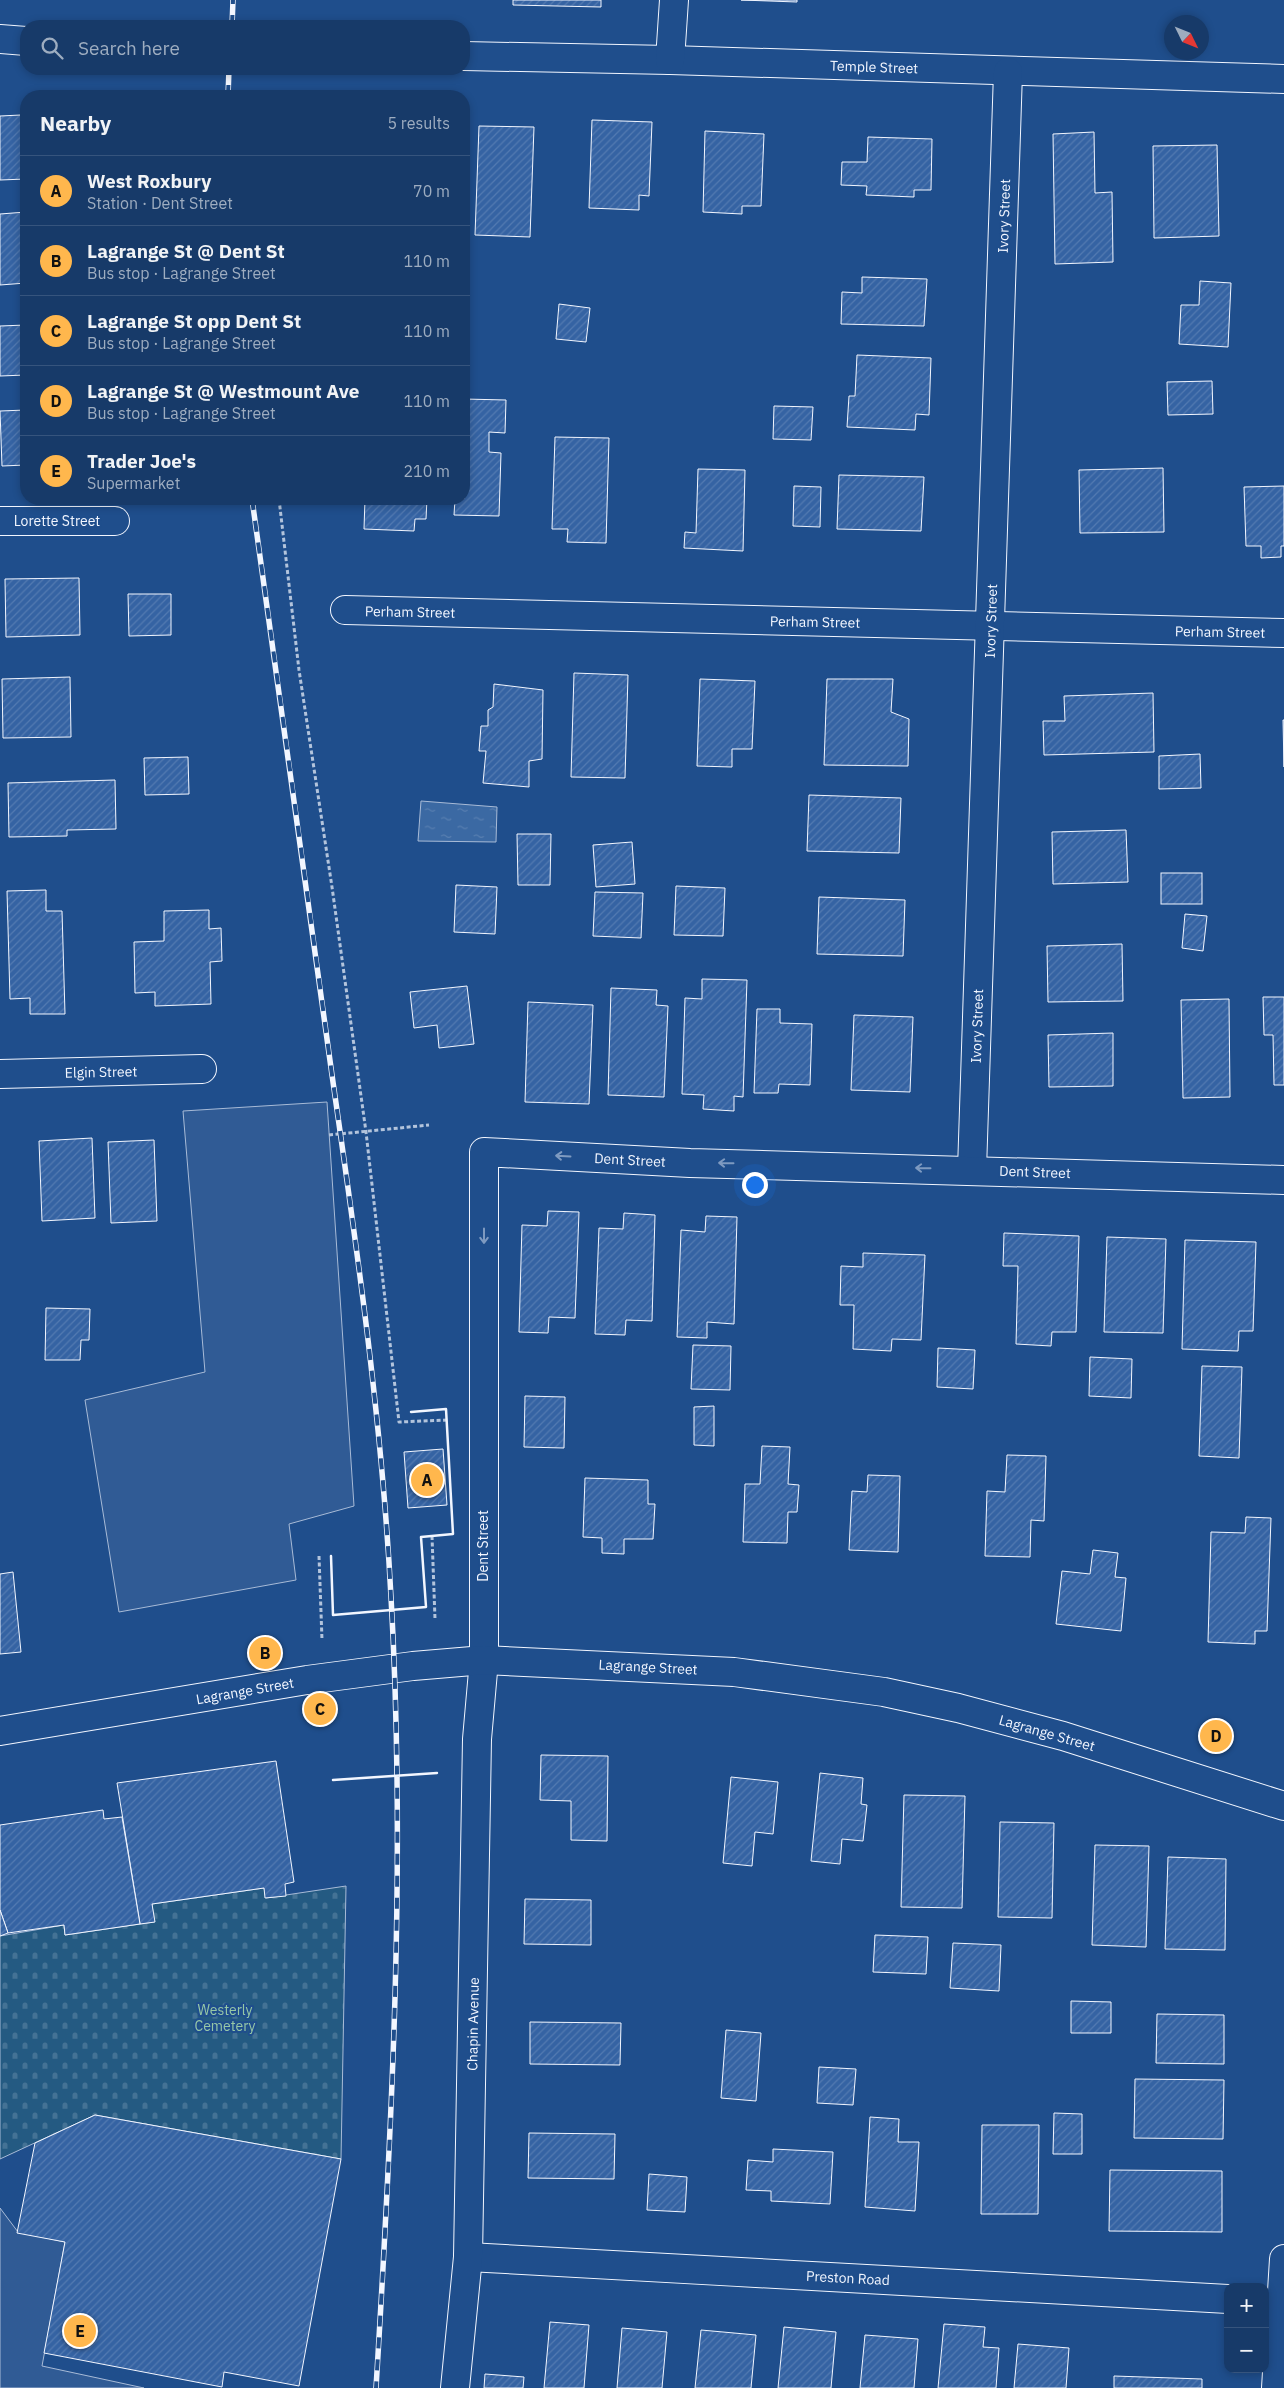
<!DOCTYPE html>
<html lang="en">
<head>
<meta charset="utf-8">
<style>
  body { margin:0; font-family:"IBM Plex Sans",sans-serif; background:#20416f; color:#f1f3f6 }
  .controls { position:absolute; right:15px; bottom:15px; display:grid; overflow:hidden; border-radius:10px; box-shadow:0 2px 8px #0003 }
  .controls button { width:45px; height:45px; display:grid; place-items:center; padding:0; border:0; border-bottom:1px solid #36547d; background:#173a69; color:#f1f3f6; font:25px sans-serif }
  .compass { position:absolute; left:1164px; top:15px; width:45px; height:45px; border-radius:50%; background:#173a69; box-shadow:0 2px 8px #0003; rotate:133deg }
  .you { position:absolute; left:754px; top:1184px; width:18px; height:18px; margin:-12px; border:4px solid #fff; border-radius:50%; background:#1a73e8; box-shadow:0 0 0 8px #1a73e833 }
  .badge { display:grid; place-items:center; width:32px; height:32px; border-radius:50%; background:#ffb74d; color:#111; font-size:16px; font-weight:700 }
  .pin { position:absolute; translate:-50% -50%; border:2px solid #fff; box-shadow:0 1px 5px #0006 }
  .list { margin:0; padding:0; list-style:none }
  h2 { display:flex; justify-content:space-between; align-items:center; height:65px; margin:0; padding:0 20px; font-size:21px }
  h2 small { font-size:16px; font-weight:400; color:#9eadc0 }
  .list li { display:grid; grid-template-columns:32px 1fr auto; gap:15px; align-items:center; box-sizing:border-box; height:70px; padding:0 20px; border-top:1px solid #36547d }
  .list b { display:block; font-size:19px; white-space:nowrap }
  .list p { margin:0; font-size:16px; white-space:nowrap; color:#9eadc0 }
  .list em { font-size:16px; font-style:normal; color:#9eadc0 }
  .icon { flex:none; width:28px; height:28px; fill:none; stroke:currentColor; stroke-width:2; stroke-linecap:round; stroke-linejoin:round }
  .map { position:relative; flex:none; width:1284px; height:2388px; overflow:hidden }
  .search { position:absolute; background:#173a69; box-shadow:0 2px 8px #0003; left:20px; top:20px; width:450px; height:55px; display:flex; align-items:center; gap:12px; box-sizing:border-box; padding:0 18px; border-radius:20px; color:#9eadc0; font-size:19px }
  .panel { position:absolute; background:#173a69; box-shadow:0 2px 8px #0003; left:20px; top:90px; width:450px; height:415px; border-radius:20px }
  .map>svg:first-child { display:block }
</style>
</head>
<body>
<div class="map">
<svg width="1284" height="2388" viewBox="0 0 1284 2388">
  <defs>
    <pattern id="cemetery-stones" width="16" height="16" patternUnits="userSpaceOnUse" patternTransform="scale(1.25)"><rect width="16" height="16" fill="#245a82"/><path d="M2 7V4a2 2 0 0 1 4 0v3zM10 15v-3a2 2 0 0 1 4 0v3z" fill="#447295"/></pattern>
    <pattern id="water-ripples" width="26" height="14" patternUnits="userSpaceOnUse" patternTransform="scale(1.25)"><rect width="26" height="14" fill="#3b69a3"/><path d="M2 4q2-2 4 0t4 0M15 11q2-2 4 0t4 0" fill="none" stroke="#587fb1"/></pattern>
    <pattern id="building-hatch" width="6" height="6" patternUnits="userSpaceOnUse" patternTransform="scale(1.25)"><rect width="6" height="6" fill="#3563a3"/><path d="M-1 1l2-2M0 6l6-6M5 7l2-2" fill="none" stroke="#537ab1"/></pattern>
  </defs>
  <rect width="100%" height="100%" fill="#1f4e8c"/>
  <path fill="url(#cemetery-stones)" stroke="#a8bbd7" d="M 346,1886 L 341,2159 L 95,2115 L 0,2159 L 0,1936 L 64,1925 L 65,1935 L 154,1922 L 152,1904 L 264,1888 L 266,1898 Z"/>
  <g fill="#305b95" stroke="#a8bbd7">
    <path d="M 327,1102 L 354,1506 L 289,1524 L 296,1580 L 119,1612 L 85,1400 L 205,1372 L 183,1111 Z"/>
    <path d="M 0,2208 L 18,2232 L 65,2242 L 42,2366 L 144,2388 L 0,2388 Z"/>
  </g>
  <path fill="url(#water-ripples)" stroke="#a8bbd7" d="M 421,801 L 497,807 L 496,842 L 418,841 Z"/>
  <g fill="url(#building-hatch)" stroke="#f2f6ff">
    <path d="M 513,0 L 601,0 L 601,7 L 513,5 Z"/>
    <path d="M 741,0 L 797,0 L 797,2 Z"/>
    <path d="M 21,115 L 22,132 L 26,132 L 26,179 L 0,180 L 0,116 Z"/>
    <path d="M 592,120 L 652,122 L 649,196 L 639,195 L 639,210 L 589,208 Z"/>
    <path d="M 479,126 L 534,127 L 530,237 L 475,235 Z"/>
    <path d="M 705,131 L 764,134 L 761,206 L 742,206 L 742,214 L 703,212 Z"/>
    <path d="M 1094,132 L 1095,193 L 1112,192 L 1113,262 L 1055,264 L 1053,134 Z"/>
    <path d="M 868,137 L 932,139 L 931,190 L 914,190 L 914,197 L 866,195 L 867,186 L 841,185 L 842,162 L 867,162 Z"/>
    <path d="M 1217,145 L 1219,236 L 1154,238 L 1153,146 Z"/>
    <path d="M 26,212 L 26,283 L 0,285 L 0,214 Z"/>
    <path d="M 862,277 L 927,279 L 924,326 L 841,324 L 842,292 L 862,293 Z"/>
    <path d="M 1200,281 L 1231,283 L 1228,347 L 1179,344 L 1181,305 L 1199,305 Z"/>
    <path d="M 559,304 L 590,308 L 586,342 L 556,339 Z"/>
    <path d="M 26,325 L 26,375 L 0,376 L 0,326 Z"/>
    <path d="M 857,355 L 931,358 L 929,415 L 916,414 L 915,430 L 847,427 L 849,396 L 855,396 Z"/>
    <path d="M 1212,381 L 1213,414 L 1168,415 L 1167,382 Z"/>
    <path d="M 464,399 L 506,400 L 505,433 L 489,432 L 489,452 L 501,453 L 499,516 L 454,515 L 455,499 L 464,499 Z"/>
    <path d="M 774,406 L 813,407 L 811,440 L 773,439 Z"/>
    <path d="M 26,410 L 26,465 L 2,466 L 0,411 Z"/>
    <path d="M 555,437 L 609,438 L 606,543 L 567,542 L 568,529 L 552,529 Z"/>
    <path d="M 1163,468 L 1164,532 L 1080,533 L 1079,470 Z"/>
    <path d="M 698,469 L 745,470 L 743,551 L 684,548 L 685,532 L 696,533 Z"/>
    <path d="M 839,475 L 924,477 L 921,531 L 837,529 Z"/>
    <path d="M 794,486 L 821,487 L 820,527 L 793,526 Z"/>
    <path d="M 1284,486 L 1284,546 L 1281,546 L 1281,557 L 1261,558 L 1261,546 L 1246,546 L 1244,487 Z"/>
    <path d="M 365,499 L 427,499 L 426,519 L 415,519 L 414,531 L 364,529 Z"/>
    <path d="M 79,578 L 80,635 L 6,637 L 5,579 Z"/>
    <path d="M 128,594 L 171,594 L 171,635 L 129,636 Z"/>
    <path d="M 574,673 L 628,675 L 625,778 L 571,777 Z"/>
    <path d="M 70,677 L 71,737 L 3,738 L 2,679 Z"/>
    <path d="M 700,679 L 755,681 L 752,749 L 732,749 L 732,767 L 697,766 Z"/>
    <path d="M 827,679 L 893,679 L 891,712 L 909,719 L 908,766 L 824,765 Z"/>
    <path d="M 494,684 L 543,690 L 542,759 L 529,761 L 529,787 L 483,783 L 486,751 L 479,751 L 481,726 L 488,726 L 488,710 L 493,707 Z"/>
    <path d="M 1153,693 L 1154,752 L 1044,755 L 1043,721 L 1065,721 L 1064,696 Z"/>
    <path d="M 1283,720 L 1284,720 L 1284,767 Z"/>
    <path d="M 1200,754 L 1201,788 L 1159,789 L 1159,756 Z"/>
    <path d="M 188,757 L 189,794 L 145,795 L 144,758 Z"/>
    <path d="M 115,780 L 116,829 L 67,830 L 67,836 L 9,837 L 8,783 Z"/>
    <path d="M 809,795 L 901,798 L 899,853 L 807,851 Z"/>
    <path d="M 1126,830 L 1128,882 L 1053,884 L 1052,832 Z"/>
    <path d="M 517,834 L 551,834 L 550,885 L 518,885 Z"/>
    <path d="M 632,842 L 635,884 L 596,887 L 593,845 Z"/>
    <rect x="1161" y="873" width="41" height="31"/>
    <path d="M 456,885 L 497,887 L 495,934 L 454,932 Z"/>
    <path d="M 676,886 L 725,888 L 723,936 L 674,935 Z"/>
    <path d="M 46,890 L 46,911 L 62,911 L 65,1014 L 30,1014 L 30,998 L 10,999 L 7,891 Z"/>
    <path d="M 595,892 L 643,893 L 641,938 L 593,936 Z"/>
    <path d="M 819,897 L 905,900 L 903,956 L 817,954 Z"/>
    <path d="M 209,910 L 209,929 L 221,928 L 222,961 L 210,962 L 211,1004 L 155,1006 L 155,992 L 135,993 L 134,942 L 164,941 L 164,911 Z"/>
    <path d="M 1185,914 L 1207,916 L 1203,951 L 1182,948 Z"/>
    <path d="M 1122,944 L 1123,1001 L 1048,1002 L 1047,946 Z"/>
    <path d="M 702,979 L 747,980 L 743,1097 L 734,1096 L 734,1111 L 703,1109 L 704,1095 L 682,1094 L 685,998 L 702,999 Z"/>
    <path d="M 467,986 L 474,1044 L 439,1048 L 437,1025 L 414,1028 L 410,992 Z"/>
    <path d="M 611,988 L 657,990 L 656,1005 L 668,1006 L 664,1097 L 608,1095 Z"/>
    <path d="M 1263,997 L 1284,997 L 1284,1085 L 1274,1085 L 1273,1035 L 1264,1035 Z"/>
    <path d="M 1229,999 L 1230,1097 L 1183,1098 L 1181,1000 Z"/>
    <path d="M 528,1002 L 593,1005 L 589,1104 L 525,1102 Z"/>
    <path d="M 757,1009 L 780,1009 L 780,1023 L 812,1024 L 810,1085 L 779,1084 L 778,1093 L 754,1093 Z"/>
    <path d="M 854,1015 L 913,1017 L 910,1092 L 851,1090 Z"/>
    <path d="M 1113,1033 L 1113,1086 L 1049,1087 L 1048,1035 Z"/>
    <path d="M 92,1138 L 95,1218 L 42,1221 L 39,1141 Z"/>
    <path d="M 154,1140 L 157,1221 L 111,1223 L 108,1142 Z"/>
    <path d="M 548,1211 L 579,1212 L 575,1318 L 549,1317 L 548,1333 L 519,1332 L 522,1225 L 547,1226 Z"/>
    <path d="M 624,1213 L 655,1215 L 652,1321 L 626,1320 L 625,1335 L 595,1334 L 599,1228 L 623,1229 Z"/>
    <path d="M 706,1216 L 737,1217 L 734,1324 L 707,1322 L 707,1338 L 677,1337 L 681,1230 L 705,1232 Z"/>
    <path d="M 1004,1233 L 1079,1236 L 1076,1332 L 1052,1332 L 1051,1346 L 1016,1344 L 1018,1266 L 1003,1266 Z"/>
    <path d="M 1107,1237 L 1166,1239 L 1163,1333 L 1104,1332 Z"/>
    <path d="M 1185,1240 L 1256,1242 L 1253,1331 L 1239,1331 L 1238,1351 L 1182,1349 Z"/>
    <path d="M 863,1253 L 925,1255 L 921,1340 L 892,1339 L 891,1351 L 853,1349 L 854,1305 L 840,1305 L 841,1266 L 863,1267 Z"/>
    <path d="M 46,1308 L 90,1309 L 89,1340 L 81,1340 L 80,1360 L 45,1360 Z"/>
    <path d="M 693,1345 L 731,1346 L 730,1390 L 691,1389 Z"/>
    <path d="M 938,1348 L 975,1350 L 973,1389 L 937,1387 Z"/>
    <path d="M 1090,1357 L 1132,1359 L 1131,1398 L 1089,1396 Z"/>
    <path d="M 1202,1366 L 1242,1367 L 1239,1458 L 1199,1456 Z"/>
    <path d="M 525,1396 L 565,1397 L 564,1448 L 524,1447 Z"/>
    <path d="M 714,1406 L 714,1446 L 694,1445 L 694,1407 Z"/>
    <path d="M 762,1446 L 790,1447 L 788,1484 L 799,1485 L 797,1512 L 788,1512 L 787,1543 L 743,1542 L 745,1484 L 760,1484 Z"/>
    <path d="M 443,1449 L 447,1505 L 408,1508 L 404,1452 Z"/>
    <path d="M 1007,1455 L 1046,1456 L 1044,1521 L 1031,1520 L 1030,1557 L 985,1556 L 987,1491 L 1005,1492 Z"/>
    <path d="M 868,1475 L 900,1476 L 898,1552 L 849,1550 L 852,1491 L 867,1492 Z"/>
    <path d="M 585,1478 L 648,1480 L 648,1504 L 655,1504 L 653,1539 L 624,1539 L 624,1554 L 602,1553 L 602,1538 L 583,1537 Z"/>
    <path d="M 1246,1517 L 1271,1518 L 1267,1631 L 1255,1631 L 1255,1644 L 1208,1642 L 1211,1532 L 1245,1533 Z"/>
    <path d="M 1093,1550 L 1118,1553 L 1115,1577 L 1126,1578 L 1121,1631 L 1056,1624 L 1062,1571 L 1090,1574 Z"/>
    <path d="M 13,1572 L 21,1652 L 0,1654 L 0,1574 Z"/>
    <path d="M 541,1755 L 608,1756 L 607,1841 L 571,1840 L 571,1801 L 540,1800 Z"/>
    <path d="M 276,1761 L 294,1882 L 285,1884 L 286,1896 L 265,1898 L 264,1888 L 152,1904 L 155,1922 L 140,1924 L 117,1783 Z"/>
    <path d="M 820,1773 L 863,1778 L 861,1804 L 867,1805 L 863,1841 L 842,1839 L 840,1864 L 811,1861 Z"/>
    <path d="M 731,1777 L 778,1782 L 773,1834 L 755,1832 L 752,1866 L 723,1863 Z"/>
    <path d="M 904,1795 L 965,1796 L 962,1908 L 901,1907 Z"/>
    <path d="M 103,1810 L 104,1819 L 122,1817 L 140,1924 L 65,1935 L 64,1925 L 8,1933 L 0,1910 L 0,1825 Z"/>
    <path d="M 1000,1822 L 1054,1823 L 1052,1918 L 998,1917 Z"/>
    <path d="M 1095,1845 L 1149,1846 L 1146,1947 L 1092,1945 Z"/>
    <path d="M 1168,1857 L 1226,1859 L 1225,1950 L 1165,1949 Z"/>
    <path d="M 525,1899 L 591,1900 L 591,1945 L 524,1944 Z"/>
    <path d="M 0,1910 L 8,1933 L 0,1936 Z"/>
    <path d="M 875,1935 L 928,1937 L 926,1974 L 873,1972 Z"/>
    <path d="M 953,1943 L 1001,1945 L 999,1991 L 950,1988 Z"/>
    <path d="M 1071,2001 L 1111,2002 L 1111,2033 L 1071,2033 Z"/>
    <path d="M 1157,2014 L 1224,2015 L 1224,2064 L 1156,2063 Z"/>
    <path d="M 530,2022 L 621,2023 L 620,2065 L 530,2064 Z"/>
    <path d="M 726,2030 L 761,2033 L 756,2101 L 721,2098 Z"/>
    <path d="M 819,2067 L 856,2069 L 853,2105 L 817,2103 Z"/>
    <path d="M 1135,2079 L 1224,2080 L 1223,2139 L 1134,2138 Z"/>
    <path d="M 1054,2113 L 1082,2114 L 1082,2154 L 1053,2154 Z"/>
    <path d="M 95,2115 L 341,2159 L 299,2386 L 224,2372 L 222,2387 L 44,2353 L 65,2242 L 17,2233 L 35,2143 Z"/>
    <path d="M 870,2117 L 899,2119 L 898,2142 L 919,2142 L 915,2211 L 865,2207 Z"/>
    <path d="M 982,2125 L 1039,2125 L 1038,2214 L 981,2214 Z"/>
    <path d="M 529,2133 L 615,2134 L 614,2179 L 528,2178 Z"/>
    <path d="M 773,2149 L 833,2152 L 830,2204 L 771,2201 L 771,2191 L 746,2190 L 748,2160 L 773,2162 Z"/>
    <path d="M 1110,2170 L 1222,2171 L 1222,2232 L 1109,2231 Z"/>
    <path d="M 649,2174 L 687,2177 L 685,2212 L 647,2210 Z"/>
    <path d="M 550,2322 L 589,2325 L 584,2388 L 544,2388 Z"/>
    <path d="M 944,2324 L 985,2327 L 983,2347 L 999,2348 L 996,2388 L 938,2388 Z"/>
    <path d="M 784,2327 L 836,2332 L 831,2388 L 778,2388 Z"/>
    <path d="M 622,2328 L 667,2332 L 662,2388 L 617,2388 Z"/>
    <path d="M 701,2330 L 756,2335 L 751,2388 L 695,2388 Z"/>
    <path d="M 865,2335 L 918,2339 L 914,2388 L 860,2388 Z"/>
    <path d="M 1018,2344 L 1069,2348 L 1066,2388 L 1014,2388 Z"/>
    <path d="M 485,2374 L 524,2377 L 523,2388 L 484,2388 Z"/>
    <path d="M 1114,2376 L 1202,2379 L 1202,2388 L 1114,2388 Z"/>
  </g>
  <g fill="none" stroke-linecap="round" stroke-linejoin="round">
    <g stroke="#f2f6ff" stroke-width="30">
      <g id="minor">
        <path d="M 0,39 L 26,41"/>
        <path d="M 464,56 L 670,60 L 1284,79"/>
        <path d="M 670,60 L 674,0"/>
        <path d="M 0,521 L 115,521"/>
        <path d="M 345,610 L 1284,633"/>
        <path d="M 0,1074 L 202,1069"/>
        <path d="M 972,1170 L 1008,72"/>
        <path d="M 468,2257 L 1228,2299"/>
        <path d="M 455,2388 L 468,2257 L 477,1739 L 484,1660 L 484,1152 L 690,1163 L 1284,1180"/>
        <path d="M 1276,2388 L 1284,2259"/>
      </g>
    </g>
    <g stroke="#f2f6ff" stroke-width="30">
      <path id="major" d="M 0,1731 L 307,1680 L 413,1666 L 484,1660 L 734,1672 L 884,1692 L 958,1708 L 1063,1736 L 1284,1806"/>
    </g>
    <g stroke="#b3c4dc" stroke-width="3" stroke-dasharray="4 2.5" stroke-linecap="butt">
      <path d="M 279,499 L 299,670 L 332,887 L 366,1132 L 399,1422 L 448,1420"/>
      <path d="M 329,1135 L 429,1125"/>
      <path d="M 432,1536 L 435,1619"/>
      <path d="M 319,1556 L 322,1640"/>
    </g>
    <use href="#minor" stroke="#1f4e8c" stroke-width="28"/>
    <use href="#major" stroke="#1f4e8c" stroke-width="28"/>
    <g stroke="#f2f6ff" stroke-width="5.5">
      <g id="rail">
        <path d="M 232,26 L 233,0"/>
        <path d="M 228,96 L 229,69"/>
        <path d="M 252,499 C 279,691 306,883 332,1075 C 357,1249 382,1422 391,1597 C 406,1860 392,2125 376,2388"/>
      </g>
    </g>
    <use href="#rail" stroke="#1f4e8c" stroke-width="4" stroke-dasharray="11" stroke-linecap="butt"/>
    <g stroke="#f2f6ff" stroke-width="2.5">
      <path d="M 331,1556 L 333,1615 L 426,1607 L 421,1537 L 453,1534 L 446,1409 L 411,1412"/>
      <path d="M 333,1780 L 437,1773"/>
    </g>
  </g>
  <defs><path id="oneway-shaft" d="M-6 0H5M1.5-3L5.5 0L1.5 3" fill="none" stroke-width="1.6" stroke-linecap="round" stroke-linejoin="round" transform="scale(1.25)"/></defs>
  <g stroke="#7e9ac0">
    <use href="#oneway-shaft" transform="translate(563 1156) rotate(-177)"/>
    <use href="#oneway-shaft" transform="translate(726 1163) rotate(-179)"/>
    <use href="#oneway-shaft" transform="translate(923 1168) rotate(-179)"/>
    <use href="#oneway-shaft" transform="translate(484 1236) rotate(90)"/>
  </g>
  <g text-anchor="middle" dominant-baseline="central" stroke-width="4" stroke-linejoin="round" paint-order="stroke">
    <g font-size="14" fill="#f2f6ff" stroke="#1f4e8c">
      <text transform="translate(874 67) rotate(2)">Temple Street</text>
      <text transform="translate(1004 216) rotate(-88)">Ivory Street</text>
      <text x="57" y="521">Lorette Street</text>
      <text transform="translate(410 612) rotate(1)">Perham Street</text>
      <text transform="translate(991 621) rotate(-88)">Ivory Street</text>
      <text transform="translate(815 622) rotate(1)">Perham Street</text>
      <text transform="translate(1220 632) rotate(1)">Perham Street</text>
      <text transform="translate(977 1026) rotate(-88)">Ivory Street</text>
      <text transform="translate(101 1072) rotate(-1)">Elgin Street</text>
      <text transform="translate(630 1160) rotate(3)">Dent Street</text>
      <text transform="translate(1035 1172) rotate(2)">Dent Street</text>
      <text transform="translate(483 1546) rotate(-90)">Dent Street</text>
      <text transform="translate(648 1667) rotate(3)">Lagrange Street</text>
      <text transform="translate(245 1691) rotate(-10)">Lagrange Street</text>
      <text transform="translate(1047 1733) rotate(16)">Lagrange Street</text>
      <text transform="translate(473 2024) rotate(-89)">Chapin Avenue</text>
      <text transform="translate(848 2278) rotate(3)">Preston Road</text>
    </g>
    <g font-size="14" fill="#97c8a6" stroke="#1f4e8c">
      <text x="225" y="2010">Westerly<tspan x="225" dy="16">Cemetery</tspan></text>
    </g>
  </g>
</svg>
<div class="controls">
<button>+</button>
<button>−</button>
</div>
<svg class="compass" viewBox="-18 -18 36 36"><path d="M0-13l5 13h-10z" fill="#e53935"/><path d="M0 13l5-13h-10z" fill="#9eadc0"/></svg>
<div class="you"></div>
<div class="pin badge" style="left:427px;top:1480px">A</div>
<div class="pin badge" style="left:265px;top:1653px">B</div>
<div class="pin badge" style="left:320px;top:1709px">C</div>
<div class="pin badge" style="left:1216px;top:1736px">D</div>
<div class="pin badge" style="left:80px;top:2331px">E</div>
<div class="search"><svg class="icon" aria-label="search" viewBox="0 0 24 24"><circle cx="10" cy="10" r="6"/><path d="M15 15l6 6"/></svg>Search here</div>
<section class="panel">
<h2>Nearby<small>5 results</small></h2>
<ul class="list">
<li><span class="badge">A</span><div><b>West Roxbury</b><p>Station · Dent Street</p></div><em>70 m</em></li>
<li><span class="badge">B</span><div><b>Lagrange St @ Dent St</b><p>Bus stop · Lagrange Street</p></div><em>110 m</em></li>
<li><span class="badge">C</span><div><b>Lagrange St opp Dent St</b><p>Bus stop · Lagrange Street</p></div><em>110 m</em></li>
<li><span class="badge">D</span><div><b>Lagrange St @ Westmount Ave</b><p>Bus stop · Lagrange Street</p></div><em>110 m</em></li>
<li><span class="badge">E</span><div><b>Trader Joe's</b><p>Supermarket</p></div><em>210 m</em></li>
</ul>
</section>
</div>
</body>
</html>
